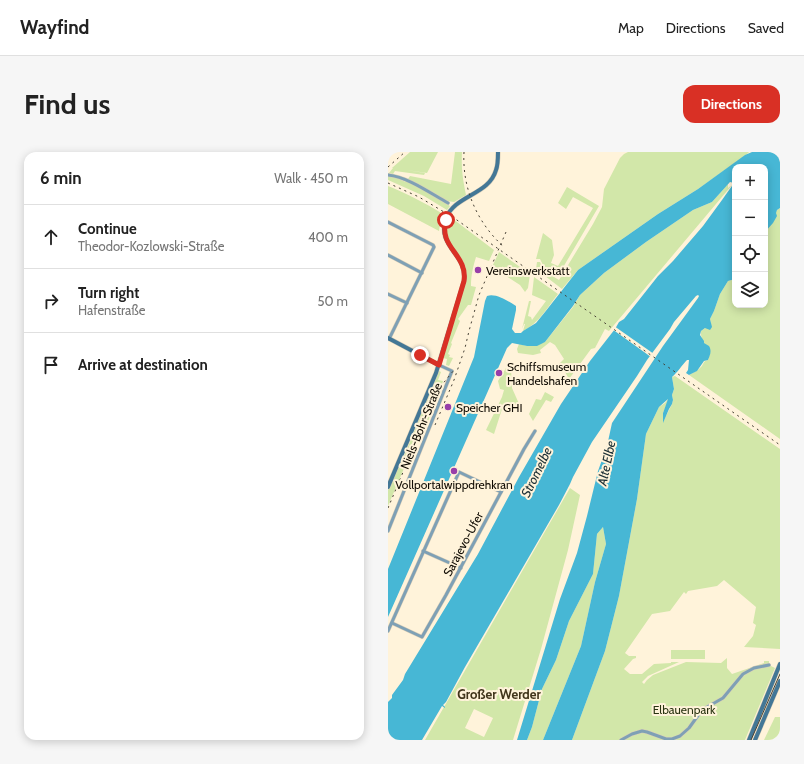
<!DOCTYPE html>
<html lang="en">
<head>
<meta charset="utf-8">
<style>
  body { margin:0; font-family:Cabin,sans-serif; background:#f6f6f6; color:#222 }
  .controls { position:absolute; right:12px; top:12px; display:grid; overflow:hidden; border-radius:8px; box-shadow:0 2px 10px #0003 }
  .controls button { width:36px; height:36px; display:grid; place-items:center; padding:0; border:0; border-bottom:1px solid #e0e0e0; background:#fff; color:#222; font:20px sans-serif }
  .stop { position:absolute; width:12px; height:12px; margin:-9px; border:3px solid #d93025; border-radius:50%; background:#fff }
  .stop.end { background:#d93025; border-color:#fff; box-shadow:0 1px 4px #0008 }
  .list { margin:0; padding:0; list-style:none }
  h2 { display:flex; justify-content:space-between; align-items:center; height:52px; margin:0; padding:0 16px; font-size:17px }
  h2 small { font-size:13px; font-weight:400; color:#767676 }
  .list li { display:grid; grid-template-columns:26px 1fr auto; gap:12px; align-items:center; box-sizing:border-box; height:64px; padding:0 16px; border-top:1px solid #e0e0e0 }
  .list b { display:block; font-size:15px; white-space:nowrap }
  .list p { margin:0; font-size:13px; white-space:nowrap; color:#767676 }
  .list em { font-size:13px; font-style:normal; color:#767676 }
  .icon { flex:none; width:22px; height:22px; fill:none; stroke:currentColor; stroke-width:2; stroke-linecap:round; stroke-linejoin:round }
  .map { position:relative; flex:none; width:392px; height:588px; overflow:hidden; border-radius:12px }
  header { display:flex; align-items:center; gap:24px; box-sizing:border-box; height:56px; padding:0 20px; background:#fff; border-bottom:1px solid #e0e0e0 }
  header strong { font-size:19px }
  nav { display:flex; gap:22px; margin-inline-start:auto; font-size:14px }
  .intro { display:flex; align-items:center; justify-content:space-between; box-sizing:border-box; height:96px; padding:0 24px }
  h1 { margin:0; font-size:28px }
  .button { padding:10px 18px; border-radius:12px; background:#d93025; color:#fff; font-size:14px; font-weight:700 }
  main { display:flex; gap:24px; padding:0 24px }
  aside { flex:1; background:#fff; border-radius:12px; box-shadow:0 2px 10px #0003 }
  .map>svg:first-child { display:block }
</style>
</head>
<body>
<header>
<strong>Wayfind</strong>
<nav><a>Map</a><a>Directions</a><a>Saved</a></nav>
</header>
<div class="intro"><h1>Find us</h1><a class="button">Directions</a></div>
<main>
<aside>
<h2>6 min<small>Walk · 450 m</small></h2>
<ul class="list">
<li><svg class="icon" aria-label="ahead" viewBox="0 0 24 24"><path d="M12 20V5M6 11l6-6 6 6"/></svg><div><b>Continue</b><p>Theodor-Kozlowski-Straße</p></div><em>400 m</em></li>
<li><svg class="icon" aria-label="right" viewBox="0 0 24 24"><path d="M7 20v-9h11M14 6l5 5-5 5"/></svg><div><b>Turn right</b><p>Hafenstraße</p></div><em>50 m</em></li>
<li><svg class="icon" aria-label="arrive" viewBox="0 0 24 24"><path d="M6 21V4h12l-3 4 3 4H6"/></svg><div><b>Arrive at destination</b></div></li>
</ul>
</aside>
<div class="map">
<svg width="392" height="588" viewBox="0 0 392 588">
  <rect width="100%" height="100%" fill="#fff3da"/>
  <g fill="#d2e7a9" fill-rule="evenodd">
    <path d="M 22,0 L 50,0 L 39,21 L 18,18 L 37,21 L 36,23 L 7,19 L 5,22 L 1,21 L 5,16 L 4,16 Z"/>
    <path d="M 67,0 L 74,0 C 73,16 75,28 78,43 L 66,50 L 59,49 L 58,51 L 62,54 L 59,58 L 36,44 L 0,28 L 0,25 C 6,23 12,28 18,30 L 22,24 L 63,32 Z"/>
    <path d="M 240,0 L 361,0 L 358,3 L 310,37 L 270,62 L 190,118 L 174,137 L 148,117 L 149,110 L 152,110 L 156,119 L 171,128 L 205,72 L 214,55 L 216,37 L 232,6 L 236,2 Z"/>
    <path d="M 340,32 L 340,36 L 344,33 L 221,179 L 217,177 L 207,196 L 203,197 L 181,227 L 177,220 L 168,215 L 176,207 L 167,193 L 162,190 L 152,198 L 153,201 L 145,203 L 130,201 L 129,197 L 131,192 L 139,194 L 157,190 L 185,155 L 192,143 L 216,121 L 258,90 L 305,58 L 324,50 Z"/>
    <path d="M 0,34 C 20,42 37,51 55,62 L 52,72 L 51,79 L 0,52 Z"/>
    <path d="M 179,35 L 211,54 L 170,124 L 157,117 L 152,107 L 148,107 L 155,81 L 164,88 L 166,103 L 163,111 L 170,114 L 205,56 L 185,45 L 178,57 L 170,51 Z"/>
    <path d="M 392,56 L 392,287 L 301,223 C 305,221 309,219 313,215 C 316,212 315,209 320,208 L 322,201 C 318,194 312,187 313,179 L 323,172 L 322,167 L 326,159 L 332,142 L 340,129 L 347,127 L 347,153 L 377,153 L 377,80 L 389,58 Z"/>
    <path d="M 61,64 L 106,98 L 101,109 L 88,105 C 85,115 83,123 83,134 L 88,135 L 83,153 L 80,153 L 70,167 L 72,169 L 63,191 L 64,192 L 60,202 L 62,203 L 61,205 L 65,206 L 61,214 L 58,213 L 59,207 L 55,206 L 78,130 C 78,124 79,119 77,114 C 72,100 61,96 58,80 C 58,74 58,70 61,64 Z"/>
    <path d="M 111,100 L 142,122 L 140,136 L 137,140 L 132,133 L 104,115 Z"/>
    <path d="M 146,125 L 170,142 C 159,156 151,171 135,179 L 137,172 L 136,172 L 134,177 L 141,149 L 143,149 L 140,164 L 143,165 L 144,168 L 158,149 L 144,143 Z"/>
    <path d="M 118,216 L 123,217 L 124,236 L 132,254 L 115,254 L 106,282 L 98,278 L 114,245 L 116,238 L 112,237 L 110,229 Z"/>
    <path d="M 51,219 L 53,220 L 50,228 L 55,229 L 54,232 L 55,232 L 32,289 L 28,288 L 0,354 L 0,338 L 17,302 Z"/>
    <path d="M 287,224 L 392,297 L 392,497 L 356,495 L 365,484 L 368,473 L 365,471 L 368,455 L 336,428 L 329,434 L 300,439 L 298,442 L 296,440 L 282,459 L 264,462 L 237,501 L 241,504 L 248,504 L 248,506 L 245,507 L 236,517 L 242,522 L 254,522 L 266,512 L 283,511 L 283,510 L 291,510 L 260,524 L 254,530 L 256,532 L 259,528 L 265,523 L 298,510 L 333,511 L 339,506 L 339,516 L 344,522 L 376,511 L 376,509 L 381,509 L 381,513 L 387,516 L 357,588 L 184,588 L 217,499 L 231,444 L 249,347 L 258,282 L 271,255 L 277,251 L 281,246 L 275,261 L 275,270 L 284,252 L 285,248 L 284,243 L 286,237 L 284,225 Z"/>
    <path d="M 157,240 L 166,245 L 163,250 L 158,248 L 145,269 L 141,262 L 148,247 L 153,248 Z"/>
    <path d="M 182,336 L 192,343 L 180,398 L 153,497 L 125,588 L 37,588 ZM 86,557 L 105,566 L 96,585 L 77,576 Z"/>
    <path d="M 215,375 L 218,392 L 207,430 L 193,494 L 155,588 L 139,588 L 144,575 L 154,537 L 168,508 L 181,469 L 205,422 L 209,382 Z"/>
    <rect x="283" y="498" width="34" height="9"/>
    <path d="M 387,565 L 392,565 L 392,588 L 376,588 Z"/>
  </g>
  <path fill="#47b7d5" d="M 364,0 L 392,0 L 392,56 L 389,58 L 388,61 L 389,64 L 385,71 L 377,80 L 377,15 L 347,15 L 347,127 L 340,129 L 332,142 L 326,159 L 322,167 L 324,175 L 322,178 L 317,176 L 313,179 L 312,183 L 316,189 L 316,191 L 321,194 C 324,199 322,203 320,208 L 316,209 L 309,219 L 301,223 L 298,221 L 300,218 L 301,208 L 299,208 C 294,213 289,221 284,225 L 286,237 L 284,243 L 285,248 L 284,252 L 281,257 L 275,271 L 275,261 L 280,247 L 271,255 L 258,282 L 249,347 L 231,444 L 217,499 L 184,588 L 155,588 L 193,494 L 207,430 L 218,392 L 215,375 L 209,382 L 205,422 L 181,469 L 168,508 L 154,537 L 144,575 L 139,588 L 129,588 L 172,447 L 189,401 L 199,364 L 210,319 L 219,294 L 224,271 L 275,194 L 310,146 L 311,144 L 310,143 L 308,144 L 286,170 L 282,177 L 259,208 L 249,224 L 204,290 L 185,325 L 182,332 L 171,353 L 77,515 L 58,550 L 55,553 L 57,555 L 57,556 L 54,554 L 34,588 L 0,588 L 0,550 L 4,546 L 4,543 L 15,528 L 17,522 L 90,402 L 131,325 L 173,252 L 202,209 L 227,177 L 231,170 L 236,167 L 270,124 L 285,109 L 315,74 L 334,48 L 346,31 L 342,30 L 324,50 L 305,58 L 258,90 L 216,121 L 192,143 L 185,154 L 157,190 L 149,194 L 139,194 L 124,191 L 119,196 L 0,465 L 0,417 L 86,205 L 97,149 L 99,144 C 108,141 120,149 128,154 L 128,158 L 124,177 L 127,181 L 133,181 L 135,179 L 148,171 L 157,160 L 190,118 L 270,62 L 310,37 L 357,3 Z"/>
  <path fill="#fff3da" d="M 226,174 L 266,202 L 263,205 L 224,177 Z"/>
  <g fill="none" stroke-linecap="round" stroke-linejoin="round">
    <g stroke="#d9ceb8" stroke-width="4">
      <g id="street">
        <path d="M 0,23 C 20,25 42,41 60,51"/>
        <path d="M 0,70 L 45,93 L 46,95 L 1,187"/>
        <path d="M 0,103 L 34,121"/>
        <path d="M 0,142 L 19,151"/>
        <path d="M 0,379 L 64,219 L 51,213"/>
        <path d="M 35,399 L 73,416"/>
        <path d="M 4,471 L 34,485 L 58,443 L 136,297 L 147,279"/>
        <path d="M 0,479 L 71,320 L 113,340"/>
        <path d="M 233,588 L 244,582 L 254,579 L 259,580 L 278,587 L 284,587 L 292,584 L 301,576 L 314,558 L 335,546 L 355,522 L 366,516 L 381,513"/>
      </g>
    </g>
    <g stroke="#d9ceb8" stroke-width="5">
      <g id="secondary">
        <path d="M 0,186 L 51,213"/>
        <path d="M 0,335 L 48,221 L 76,129 C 80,102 48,95 58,66 C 67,43 101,43 108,18 C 110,13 110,6 110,0"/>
        <path d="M 361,588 L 392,512"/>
        <path d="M 367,588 L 392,529"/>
      </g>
    </g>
    <use href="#street" stroke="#7ea0b5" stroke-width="3"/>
    <use href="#secondary" stroke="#437796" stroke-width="4"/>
    <path stroke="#453f33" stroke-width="1" d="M 363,588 L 392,522"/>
    <g stroke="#453f33" stroke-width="1" stroke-dasharray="2 4" stroke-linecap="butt">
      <path d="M 76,0 C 74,36 89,71 116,95"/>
      <path d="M 0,15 L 17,0"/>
      <path d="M 0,31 L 31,45 L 66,66 L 392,293"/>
      <path d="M 47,273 L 66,228 L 77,196 L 81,179 L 91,143 L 118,80"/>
      <path d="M 0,356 L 47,244 L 53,234 L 66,218"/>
    </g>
  </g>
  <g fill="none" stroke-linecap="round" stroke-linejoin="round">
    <path stroke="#d93025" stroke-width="5" d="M 32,203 L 51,213 L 76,129 C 80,102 50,96 58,68"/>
  </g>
  <g fill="#983ea9" stroke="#fff3da" stroke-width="1.5">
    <circle cx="90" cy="118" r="4"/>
    <circle cx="111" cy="221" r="4"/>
    <circle cx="60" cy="255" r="4"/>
    <circle cx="66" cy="319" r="4"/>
  </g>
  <g text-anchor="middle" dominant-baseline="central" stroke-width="4" stroke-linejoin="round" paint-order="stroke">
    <g font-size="12" fill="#100b03" stroke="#fff3da" text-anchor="start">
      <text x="98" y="118">Vereinswerkstatt</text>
      <text x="119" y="214">Schiffsmuseum<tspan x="119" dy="14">Handelshafen</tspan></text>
      <text x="68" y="255">Speicher GHI</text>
      <text x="66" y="332" text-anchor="middle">Vollportalwippdrehkran</text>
    </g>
    <g font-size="12" fill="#100b03" stroke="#fff3da">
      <text transform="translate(33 274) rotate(-68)">Niels-Bohr-Straße</text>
      <text transform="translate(75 392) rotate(-62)">Sarajevo-Ufer</text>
    </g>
    <g font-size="12" fill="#293311" stroke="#fff3da">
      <text x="296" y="557">Elbauenpark</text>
    </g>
    <g font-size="13" font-style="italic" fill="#1c2f35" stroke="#fff3da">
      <text transform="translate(218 311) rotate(-78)">Alte Elbe</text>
      <text transform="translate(148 320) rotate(-64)">Stromelbe</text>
    </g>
    <g font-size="13" font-weight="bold" fill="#41351b" stroke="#fff3da">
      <text x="111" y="542">Großer Werder</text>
    </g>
  </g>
</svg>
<div class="controls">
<button>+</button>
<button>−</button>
<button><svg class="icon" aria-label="locate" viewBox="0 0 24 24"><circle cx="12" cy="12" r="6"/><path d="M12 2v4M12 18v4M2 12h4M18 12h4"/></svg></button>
<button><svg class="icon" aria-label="layers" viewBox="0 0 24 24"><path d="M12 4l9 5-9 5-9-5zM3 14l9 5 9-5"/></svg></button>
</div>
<div class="stop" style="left:58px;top:68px"></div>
<div class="stop end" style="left:32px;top:203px"></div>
</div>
</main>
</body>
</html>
